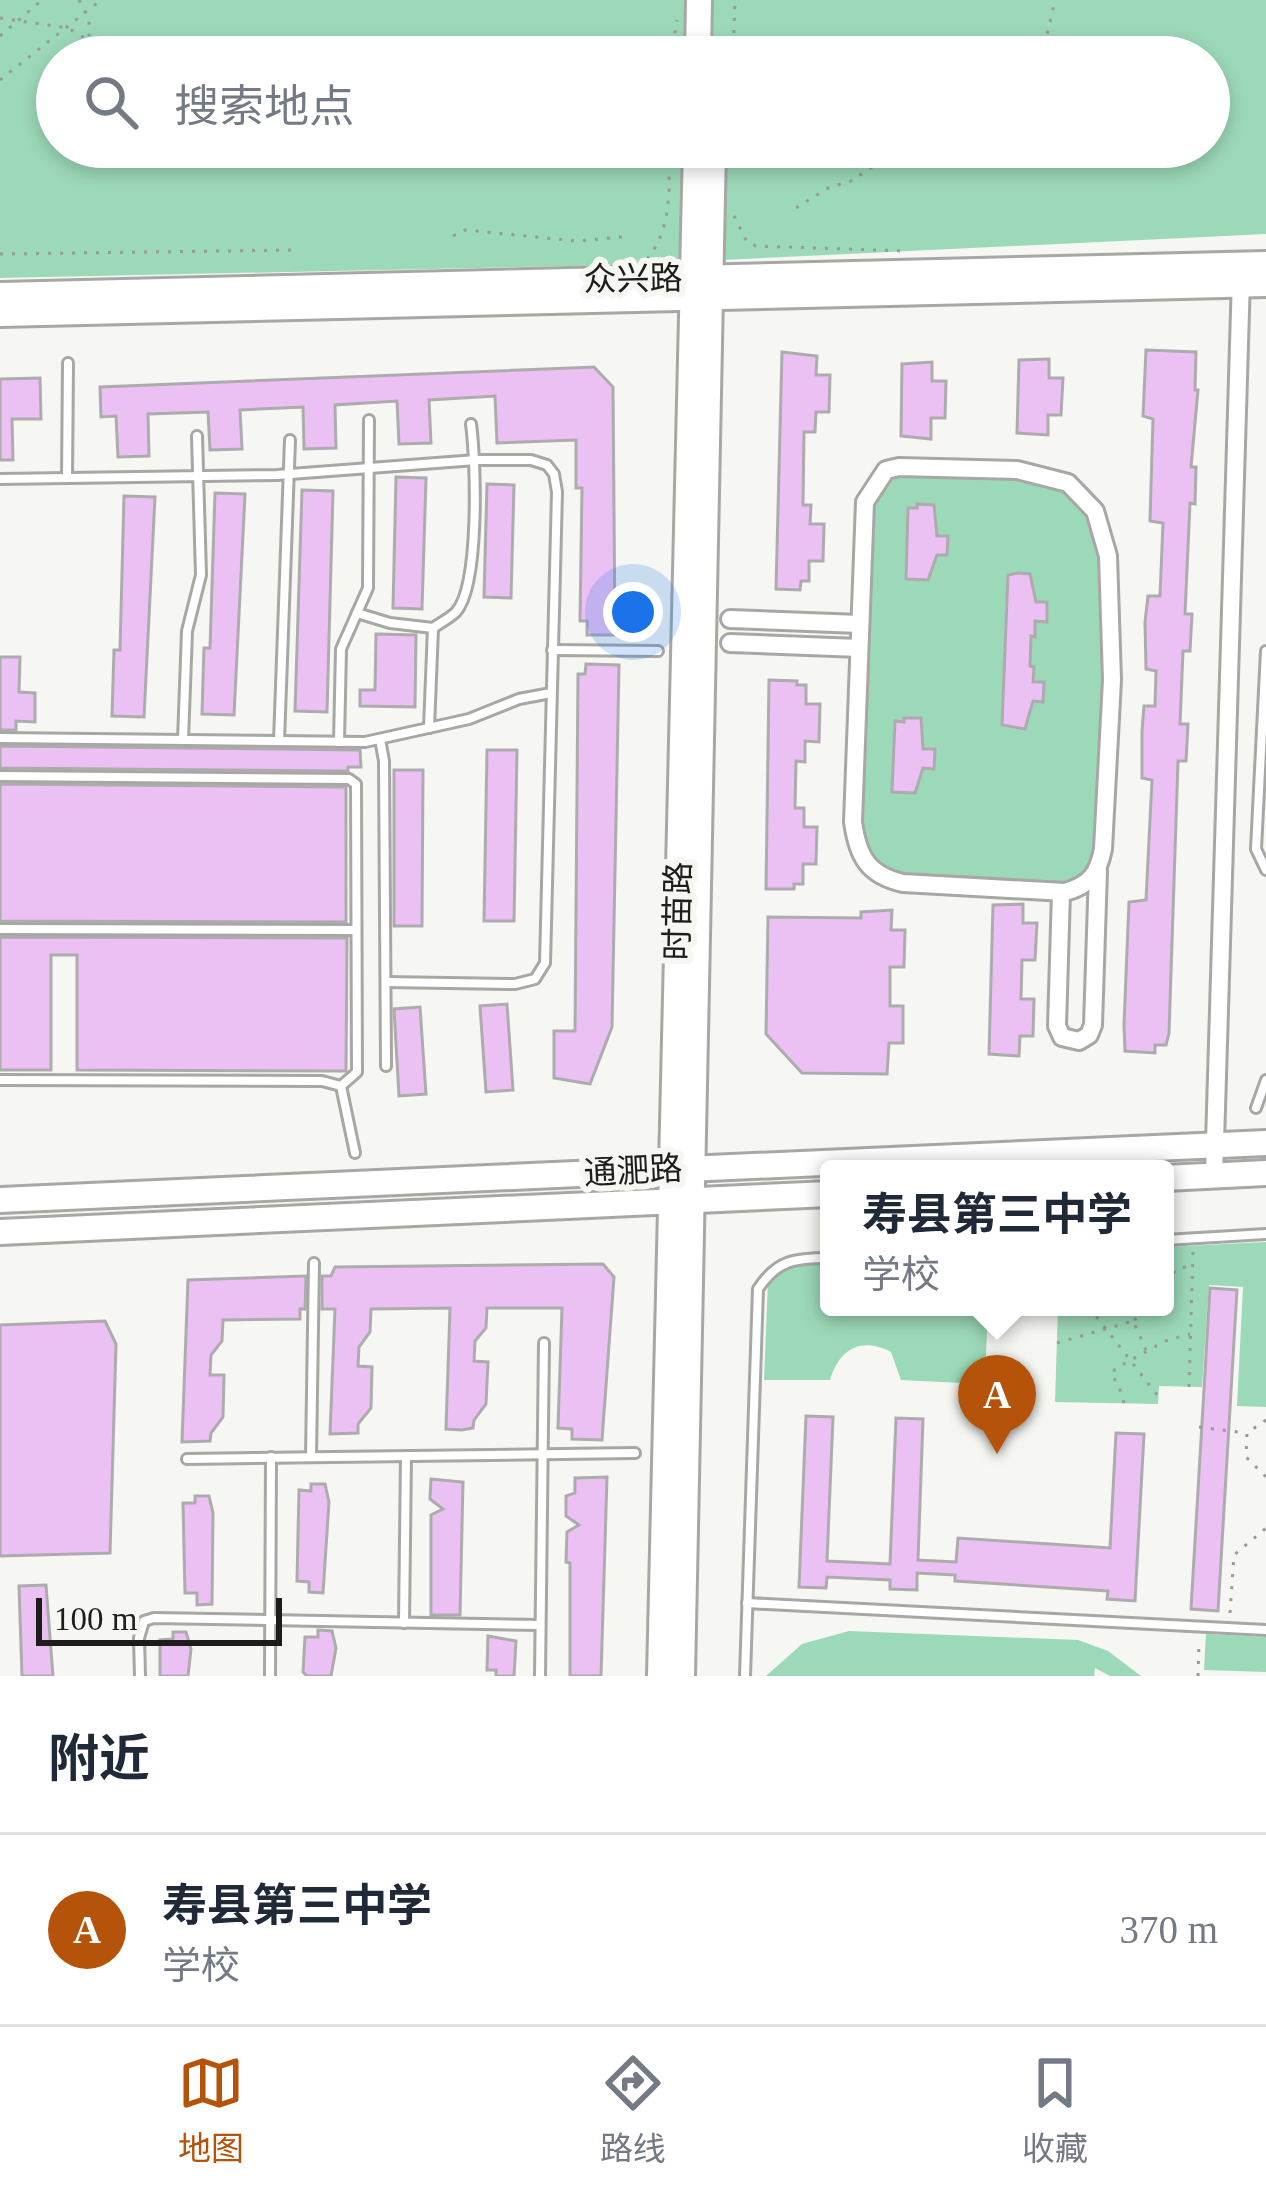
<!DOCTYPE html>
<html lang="zh">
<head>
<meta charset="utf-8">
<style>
  body { margin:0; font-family:"Times New Roman","Noto Sans SC",serif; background:#f2f2f3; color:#1f2937 }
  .scale { position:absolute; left:36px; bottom:30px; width:246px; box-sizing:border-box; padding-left:12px; border:6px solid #1d1d1c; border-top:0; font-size:33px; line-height:42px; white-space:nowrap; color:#1d1d1c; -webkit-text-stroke:9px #f6f6f2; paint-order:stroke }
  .you { position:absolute; left:633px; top:612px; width:42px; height:42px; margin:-30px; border:9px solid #fff; border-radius:50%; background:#1a73e8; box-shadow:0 0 0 18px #1a73e833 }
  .badge { display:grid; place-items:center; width:78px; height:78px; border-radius:50%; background:#b45309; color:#fff; font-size:39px; font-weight:700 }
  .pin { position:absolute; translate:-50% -99px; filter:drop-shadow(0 3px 6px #0008) }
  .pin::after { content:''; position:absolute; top:63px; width:42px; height:36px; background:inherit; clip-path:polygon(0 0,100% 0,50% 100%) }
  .popup { position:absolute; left:820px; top:1160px; width:354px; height:156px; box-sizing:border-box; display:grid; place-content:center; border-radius:12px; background:#fff; filter:drop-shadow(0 3px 9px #0005); font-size:39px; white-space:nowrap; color:#747a83 }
  .popup b { font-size:45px; color:#1f2937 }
  .popup::after { content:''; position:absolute; left:50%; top:100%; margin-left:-24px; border:24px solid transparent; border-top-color:#fff }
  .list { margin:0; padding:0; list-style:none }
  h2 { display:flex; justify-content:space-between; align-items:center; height:156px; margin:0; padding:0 48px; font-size:51px }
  h2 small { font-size:39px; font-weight:400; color:#747a83 }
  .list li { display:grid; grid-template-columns:78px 1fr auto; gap:36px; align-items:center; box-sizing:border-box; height:192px; padding:0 48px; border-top:3px solid #e0e1e3 }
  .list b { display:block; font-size:45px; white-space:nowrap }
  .list p { margin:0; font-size:39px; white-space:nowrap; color:#747a83 }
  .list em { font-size:39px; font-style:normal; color:#747a83 }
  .icon { flex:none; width:66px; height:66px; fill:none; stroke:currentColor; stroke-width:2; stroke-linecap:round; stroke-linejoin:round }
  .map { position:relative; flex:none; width:1266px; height:1676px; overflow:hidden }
  .search { position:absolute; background:#fff; box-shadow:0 6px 18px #0003; left:36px; right:36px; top:36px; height:132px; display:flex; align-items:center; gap:30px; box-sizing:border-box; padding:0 42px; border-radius:66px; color:#747a83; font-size:45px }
  .sheet { height:348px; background:#fff }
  nav { display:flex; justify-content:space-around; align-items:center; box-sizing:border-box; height:168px; border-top:3px solid #e0e1e3; background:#fff; font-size:33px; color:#747a83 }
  nav a { display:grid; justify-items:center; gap:6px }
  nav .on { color:#b45309 }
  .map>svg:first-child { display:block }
</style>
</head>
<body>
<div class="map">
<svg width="1266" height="1676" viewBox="0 0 1266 1676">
  <rect width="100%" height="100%" fill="#f6f6f2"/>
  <g fill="#9cd9b8" fill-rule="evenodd">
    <path d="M 0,0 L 1266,0 L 1266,234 L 617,265 L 0,278 ZM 57,57 L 1209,57 L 1209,147 L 57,147 Z"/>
    <path d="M 896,472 L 1016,476 L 1065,487 L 1092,517 L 1103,561 L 1108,679 L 1099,845 L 1081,884 L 1060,886 L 902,880 L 869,863 L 856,824 L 869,505 L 886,476 Z"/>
    <path d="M 1266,1242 L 1266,1407 L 1237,1406 L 1243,1287 L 1209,1285 L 1202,1387 L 1159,1386 L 1158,1404 L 1055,1402 L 1058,1307 L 1165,1307 L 1165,1247 Z"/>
    <path d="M 789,1264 L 829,1264 L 829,1307 L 988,1307 L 985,1379 L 961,1383 L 901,1380 L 891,1352 C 860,1336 839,1350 830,1380 L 764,1380 L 768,1281 Z"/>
    <path d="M 849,1631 L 1078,1640 L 1108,1651 L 1141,1676 L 1110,1676 L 1095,1668 L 1094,1676 L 766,1676 L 802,1644 Z"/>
    <path d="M 1206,1634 L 1266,1637 L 1266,1672 L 1204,1670 Z"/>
  </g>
  <g fill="#ebc1f4" stroke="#aeabaf" stroke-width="3">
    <path d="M 1146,350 L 1196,352 L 1195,390 L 1198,390 L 1191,467 L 1196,467 L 1195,504 L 1190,503 L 1185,614 L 1192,614 L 1190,651 L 1183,651 L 1180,724 L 1188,724 L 1186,761 L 1178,761 L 1169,1033 L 1166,1045 L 1155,1045 L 1155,1053 L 1125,1051 L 1124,1025 L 1129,902 L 1146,900 L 1152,780 L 1142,778 L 1142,731 L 1144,706 L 1155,706 L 1156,671 L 1146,669 L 1145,622 L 1148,596 L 1160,596 L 1163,523 L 1150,521 L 1153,419 L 1143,416 Z"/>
    <path d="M 782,352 L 817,356 L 816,375 L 830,375 L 829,412 L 816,412 L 815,432 L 804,432 L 803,505 L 811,505 L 810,524 L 824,524 L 823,561 L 809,561 L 809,581 L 801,581 L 800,590 L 776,589 Z"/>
    <path d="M 1049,359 L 1049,378 L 1063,378 L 1061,415 L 1048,415 L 1048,435 L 1017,433 L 1019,360 Z"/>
    <path d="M 932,362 L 932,381 L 946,381 L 945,418 L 931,418 L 931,439 L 901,436 L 902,364 Z"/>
    <path d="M 594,367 L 613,387 L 615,635 L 587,635 L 587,621 L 580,621 L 582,488 L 576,488 L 576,440 L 497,443 L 495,396 L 429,400 L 431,443 L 399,444 L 397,401 L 335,405 L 336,448 L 304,449 L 303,407 L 240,410 L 242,449 L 210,450 L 208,412 L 148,414 L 149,456 L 118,457 L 116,416 L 101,417 L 100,387 Z"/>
    <path d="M 40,378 L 41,419 L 12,419 L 13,460 L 0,460 L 0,379 Z"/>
    <path d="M 396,477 L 426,478 L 422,609 L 393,608 Z"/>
    <path d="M 487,484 L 514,485 L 511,598 L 484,597 Z"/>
    <path d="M 302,490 L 333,491 L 327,712 L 295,711 Z"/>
    <path d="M 215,493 L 245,494 L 234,715 L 202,714 L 204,648 L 210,648 Z"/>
    <path d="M 124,496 L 155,497 L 144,717 L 112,716 L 114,650 L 120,650 Z"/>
    <path d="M 917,504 L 934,505 L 937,536 L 948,536 L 947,555 L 937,555 L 928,580 L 906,579 L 908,508 L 917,508 Z"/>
    <path d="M 1018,573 L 1030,574 L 1036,602 L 1047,602 L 1047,622 L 1035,621 L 1035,637 L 1031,636 L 1030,666 L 1034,667 L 1033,682 L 1044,682 L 1043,702 L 1033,701 L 1025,729 L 1002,725 L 1008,575 Z"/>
    <path d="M 376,634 L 416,635 L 415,707 L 360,706 L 360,690 L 375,690 Z"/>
    <path d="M 0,657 L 20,657 L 19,692 L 35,693 L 35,722 L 16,721 L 16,730 L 0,730 Z"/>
    <path d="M 586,664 L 619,665 L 612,1027 L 590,1084 L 554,1078 L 554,1031 L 575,1031 L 578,674 L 585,674 Z"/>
    <path d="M 769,680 L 797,681 L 797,685 L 806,685 L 806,704 L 820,704 L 819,742 L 805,741 L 805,762 L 796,761 L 795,808 L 804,808 L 804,827 L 817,827 L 816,864 L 803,864 L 803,884 L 794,884 L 794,889 L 766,889 Z"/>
    <path d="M 904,718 L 921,718 L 923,749 L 935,749 L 934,769 L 923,768 L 915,793 L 892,792 L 895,721 L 904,722 Z"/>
    <path d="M 0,746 L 360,750 L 361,767 L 348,767 L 348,771 L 0,768 Z"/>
    <path d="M 487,750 L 517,750 L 514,921 L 484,921 Z"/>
    <path d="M 394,770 L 423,770 L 422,926 L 394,926 Z"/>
    <path d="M 0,784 L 346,787 L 346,922 L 0,921 Z"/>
    <path d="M 1023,904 L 1023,923 L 1037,923 L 1035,960 L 1022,960 L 1021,999 L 1034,999 L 1033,1036 L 1020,1036 L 1019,1056 L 989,1054 L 993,905 Z"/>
    <path d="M 892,910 L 891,930 L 905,930 L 904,967 L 890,967 L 890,1006 L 903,1006 L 903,1043 L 889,1043 L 887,1074 L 802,1073 L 766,1034 L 768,917 L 861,918 L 861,912 Z"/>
    <path d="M 0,937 L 347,938 L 346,1071 L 77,1070 L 77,955 L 51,955 L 51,1070 L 0,1070 Z"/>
    <path d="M 507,1004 L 513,1090 L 486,1092 L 480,1006 Z"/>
    <path d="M 420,1007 L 426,1094 L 399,1096 L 394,1009 Z"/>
    <path d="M 603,1264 L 614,1277 L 602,1440 L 572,1439 L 572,1429 L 558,1428 L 562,1308 L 487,1308 L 486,1328 L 475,1341 L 474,1361 L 488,1362 L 486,1404 L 474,1420 L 473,1428 L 462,1430 L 446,1429 L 450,1308 L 371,1309 L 370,1332 L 359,1347 L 358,1366 L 372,1367 L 371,1408 L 358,1424 L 358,1433 L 330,1434 L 335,1309 L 322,1309 L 322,1276 L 331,1276 L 335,1267 Z"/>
    <path d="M 306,1276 L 305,1309 L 300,1309 L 300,1319 L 223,1320 L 222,1341 L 211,1355 L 210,1375 L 224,1375 L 223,1417 L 211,1433 L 210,1441 L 182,1442 L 188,1280 Z"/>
    <path d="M 1210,1288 L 1237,1290 L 1218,1611 L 1191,1609 Z"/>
    <path d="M 105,1321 L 116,1344 L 110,1553 L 0,1556 L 0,1325 Z"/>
    <path d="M 806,1416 L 833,1417 L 827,1561 L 890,1564 L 896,1418 L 923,1419 L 918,1560 L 956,1562 L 958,1538 L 1110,1548 L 1116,1433 L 1144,1434 L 1135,1601 L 1107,1599 L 1108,1591 L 955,1581 L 955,1575 L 917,1573 L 917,1590 L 890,1589 L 890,1580 L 827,1577 L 826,1588 L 799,1587 Z"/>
    <path d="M 607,1477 L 601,1676 L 570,1676 L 570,1563 L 566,1562 L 567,1532 L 579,1525 L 566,1516 L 566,1496 L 575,1493 L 575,1478 Z"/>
    <path d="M 431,1479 L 463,1482 L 460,1615 L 431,1615 L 431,1515 L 443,1509 L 430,1499 Z"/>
    <path d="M 311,1484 L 325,1484 L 329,1502 L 323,1593 L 309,1592 L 309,1582 L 297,1581 L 299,1490 L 311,1491 Z"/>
    <path d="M 195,1496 L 209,1496 L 213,1513 L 212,1604 L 197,1605 L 197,1593 L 185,1593 L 183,1503 L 195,1503 Z"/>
    <path d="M 46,1585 L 53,1676 L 22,1676 L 19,1586 Z"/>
    <path d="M 318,1630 L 332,1631 L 336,1648 L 331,1676 L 307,1676 L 303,1672 L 305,1637 L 318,1637 Z"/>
    <path d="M 173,1632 L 186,1632 L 191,1649 L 188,1676 L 160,1676 L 160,1640 L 173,1639 Z"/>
    <path d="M 488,1636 L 516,1641 L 514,1676 L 496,1676 L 496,1670 L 487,1670 Z"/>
  </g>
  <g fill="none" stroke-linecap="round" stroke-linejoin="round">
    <g stroke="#a7a7a3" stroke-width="14">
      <g id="lane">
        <path d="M 67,478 L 68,363"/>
        <path d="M 0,479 L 277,475 L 476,460 L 531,460 L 547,465 L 554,474 L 557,492 L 545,963 L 535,979 L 515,984 L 386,982"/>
        <path d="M 357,613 L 390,623 L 433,628 C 440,623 450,618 456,612 C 480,585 476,461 471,424"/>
        <path d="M 552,650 L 658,651"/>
        <path d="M 1266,651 L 1256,849 L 1266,870"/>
        <path d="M 429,728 L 433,628"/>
        <path d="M 0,738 L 365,742 L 469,719 L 519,699 L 551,693"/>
        <path d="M 380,739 L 384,761 L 386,1066"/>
        <path d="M 183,740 L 187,631 L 201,575 L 197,436"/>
        <path d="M 279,741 L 290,440"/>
        <path d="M 339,742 L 341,649 L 368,588 L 369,420"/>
        <path d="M 0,776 L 349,779 L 356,784 L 357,1072 L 341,1086"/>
        <path d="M 0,929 L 355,930"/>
        <path d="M 0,1080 L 322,1081 L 341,1086"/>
        <path d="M 341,1086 L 355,1153"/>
        <path d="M 1256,1108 L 1266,1080"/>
        <path d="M 1165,1240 L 1266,1234"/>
        <path d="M 311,1457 L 314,1263"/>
        <path d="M 187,1459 L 635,1453"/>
        <path d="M 747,1603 L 1266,1630"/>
        <path d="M 404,1623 L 406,1456"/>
        <path d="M 140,1676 L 139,1638 L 144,1621 L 154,1618 L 540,1625"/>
        <path d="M 270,1676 L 271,1457"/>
        <path d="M 540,1676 L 544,1343"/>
        <path d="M 745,1676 L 758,1289 C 777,1260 795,1258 829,1258"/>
      </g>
    </g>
    <g stroke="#a7a7a3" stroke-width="22">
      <g id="street">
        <path d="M 899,467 L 1017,470 L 1068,483 L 1095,511 L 1108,556 L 1112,680 L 1103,849 C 1098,874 1090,885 1065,892 L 903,883 C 868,875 858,857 853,822 L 865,502 L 886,470 Z"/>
        <path d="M 730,619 L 860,624"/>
        <path d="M 730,643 L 859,648"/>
        <path d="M 1061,892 L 1057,1026 L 1062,1037 L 1079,1041 L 1089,1035 L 1093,1025 L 1098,871"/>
        <path d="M 1214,1176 L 1241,278"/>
      </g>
    </g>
    <g stroke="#a7a7a3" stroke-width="30">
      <g id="secondary">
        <path d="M 698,57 L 699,0"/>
        <path d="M 0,295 L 1266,264"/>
        <path d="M 0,314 L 1266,284"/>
        <path d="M 1165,1178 L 1266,1173"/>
        <path d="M 0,1200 L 1266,1143"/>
        <path d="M 0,1232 L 829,1194"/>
        <path d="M 660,1676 L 696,147"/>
        <path d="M 682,1676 L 713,147"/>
      </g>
    </g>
    <g stroke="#999996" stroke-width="3" stroke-dasharray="3 9" stroke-linecap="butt">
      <path d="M 79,0 L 89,20 L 89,36"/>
      <path d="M 0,18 L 68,28 L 117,57"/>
      <path d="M 0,36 L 42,0"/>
      <path d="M 671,57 L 677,20"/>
      <path d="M 733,57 L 735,0"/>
      <path d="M 1042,57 L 1055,0"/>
      <path d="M 0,80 L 101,0"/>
      <path d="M 308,147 L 348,148"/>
      <path d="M 471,147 L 530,150 L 562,147"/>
      <path d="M 796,208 L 828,188 L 851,181 L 902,147"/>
      <path d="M 734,216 L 747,242 L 756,246 L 905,251"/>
      <path d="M 453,236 L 465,230 L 576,241 L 623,237"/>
      <path d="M 0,254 L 296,250"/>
      <path d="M 647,259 C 673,228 669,186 669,147"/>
      <path d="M 1165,1296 L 1175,1270 L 1192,1265"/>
      <path d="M 1089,1307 L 1158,1396"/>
      <path d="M 1134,1320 L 1157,1307"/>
      <path d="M 1057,1343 L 1133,1321 L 1146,1350"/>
      <path d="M 1189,1387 L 1193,1251"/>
      <path d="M 1124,1403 L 1118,1383 L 1111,1376 L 1115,1369 L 1165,1341 L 1190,1334"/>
      <path d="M 1266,1420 L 1247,1433 L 1246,1457 L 1266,1477"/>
      <path d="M 1199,1427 L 1246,1433"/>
      <path d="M 1230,1613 L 1234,1555 L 1266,1528"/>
      <path d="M 1198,1676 L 1199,1641"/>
    </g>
    <use href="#lane" stroke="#fff" stroke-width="8"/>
    <use href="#street" stroke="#fff" stroke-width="16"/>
    <use href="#secondary" stroke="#fff" stroke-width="24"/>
  </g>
  <g text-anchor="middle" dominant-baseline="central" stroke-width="12" stroke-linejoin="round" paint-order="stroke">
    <g font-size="33" fill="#1d1d1c" stroke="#f6f6f2">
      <text transform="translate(633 279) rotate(-1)">众兴路</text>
      <text transform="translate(678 911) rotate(-89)">时苗路</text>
      <text transform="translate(633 1171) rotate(-3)">通淝路</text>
    </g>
  </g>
</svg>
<div class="scale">100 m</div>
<div class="you"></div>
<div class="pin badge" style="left:997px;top:1454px">A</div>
<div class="popup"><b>寿县第三中学</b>学校</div>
<div class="search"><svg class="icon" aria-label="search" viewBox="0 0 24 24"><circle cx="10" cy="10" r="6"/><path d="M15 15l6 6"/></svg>搜索地点</div>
</div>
<section class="sheet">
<h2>附近<small></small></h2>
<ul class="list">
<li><span class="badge">A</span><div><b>寿县第三中学</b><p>学校</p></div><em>370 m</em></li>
</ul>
</section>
<nav>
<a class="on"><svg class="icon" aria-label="map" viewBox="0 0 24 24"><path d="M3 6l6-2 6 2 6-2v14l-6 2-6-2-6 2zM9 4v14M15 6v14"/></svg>地图</a>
<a><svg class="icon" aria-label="directions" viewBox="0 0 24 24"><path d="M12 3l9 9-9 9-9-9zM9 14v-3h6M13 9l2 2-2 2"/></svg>路线</a>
<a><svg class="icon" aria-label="saved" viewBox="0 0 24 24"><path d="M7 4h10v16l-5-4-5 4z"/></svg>收藏</a>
</nav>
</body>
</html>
